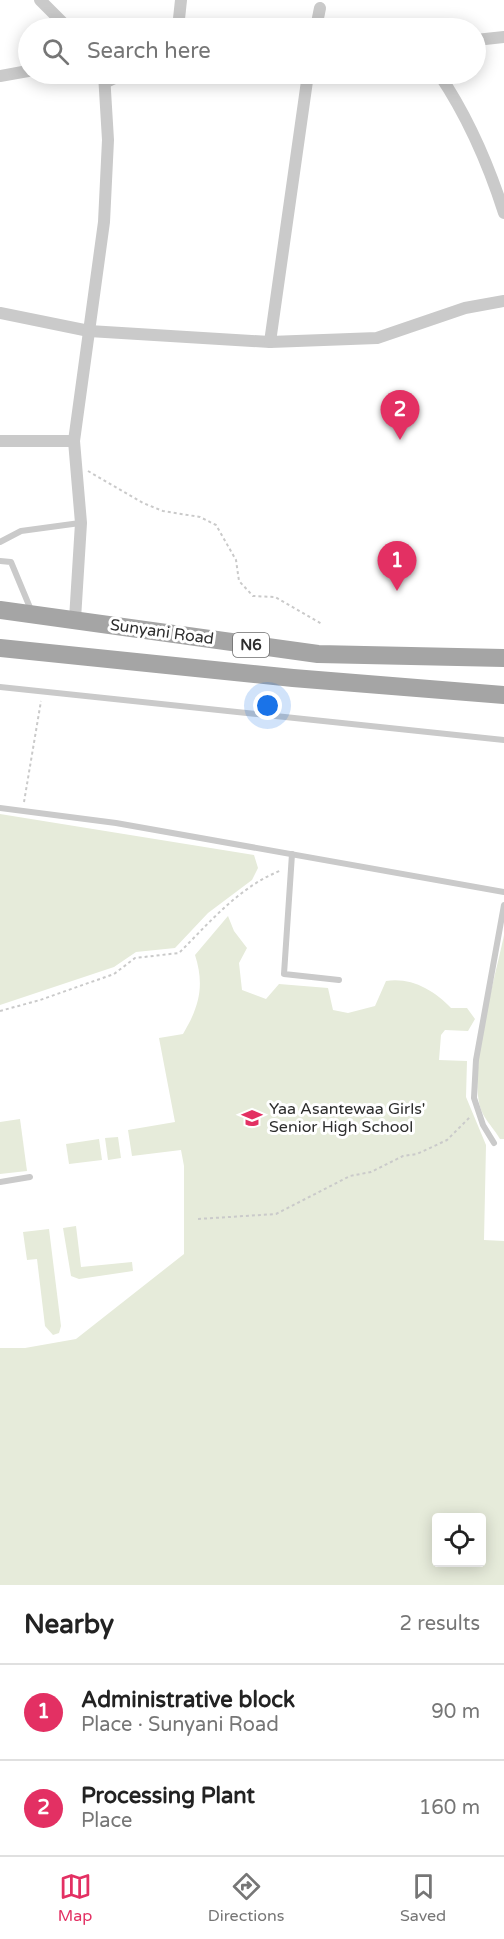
<!DOCTYPE html>
<html lang="en">
<head>
<meta charset="utf-8">
<style>
  body { margin:0; font-family:"Varela Round",sans-serif; background:#f6f6f6; color:#222 }
  .controls { position:absolute; right:18px; bottom:18px; display:grid; overflow:hidden; border-radius:6px; box-shadow:0 3px 15px #0003 }
  .controls button { width:54px; height:54px; display:grid; place-items:center; padding:0; border:0; border-bottom:2px solid #e0e0e0; background:#fff; color:#222; font:30px sans-serif }
  .you { position:absolute; left:268px; top:706px; width:21px; height:21px; margin:-15px; border:4px solid #fff; border-radius:50%; background:#1a73e8; box-shadow:0 0 0 9px #1a73e833 }
  .badge { display:grid; place-items:center; width:39px; height:39px; border-radius:50%; background:#e33063; color:#fff; font-size:20px; font-weight:700 }
  .pin { position:absolute; translate:-50% -50px; filter:drop-shadow(0 2px 3px #0008) }
  .pin::after { content:''; position:absolute; top:32px; width:21px; height:18px; background:inherit; clip-path:polygon(0 0,100% 0,50% 100%) }
  .list { margin:0; padding:0; list-style:none }
  h2 { display:flex; justify-content:space-between; align-items:center; height:78px; margin:0; padding:0 24px; font-size:26px }
  h2 small { font-size:20px; font-weight:400; color:#767676 }
  .list li { display:grid; grid-template-columns:39px 1fr auto; gap:18px; align-items:center; box-sizing:border-box; height:96px; padding:0 24px; border-top:2px solid #e0e0e0 }
  .list b { display:block; font-size:22px; white-space:nowrap }
  .list p { margin:0; font-size:20px; white-space:nowrap; color:#767676 }
  .list em { font-size:20px; font-style:normal; color:#767676 }
  .icon { flex:none; width:33px; height:33px; fill:none; stroke:currentColor; stroke-width:2; stroke-linecap:round; stroke-linejoin:round }
  .map { position:relative; flex:none; width:504px; height:1585px; overflow:hidden }
  .search { position:absolute; background:#fff; box-shadow:0 3px 15px #0003; left:18px; right:18px; top:18px; height:66px; display:flex; align-items:center; gap:15px; box-sizing:border-box; padding:0 21px; border-radius:33px; color:#767676; font-size:22px }
  .sheet { height:270px; background:#fff }
  nav { display:flex; justify-content:space-around; align-items:center; box-sizing:border-box; height:84px; border-top:2px solid #e0e0e0; background:#fff; font-size:16px; color:#767676 }
  nav a { display:grid; justify-items:center; gap:3px }
  nav .on { color:#e33063 }
  .map>svg:first-child { display:block }
</style>
</head>
<body>
<div class="map">
<svg width="504" height="1585" viewBox="0 0 504 1585">
  <rect width="100%" height="100%" fill="#fff"/>
  <g fill="#e6ebda" fill-rule="evenodd">
    <path d="M 0,814 L 254,855 L 258,868 L 252,880 L 208,913 L 175,948 L 136,952 L 114,967 L 0,1005 Z"/>
    <path d="M 228,916 L 234,931 L 247,948 L 239,963 L 242,990 L 266,999 L 279,984 L 328,988 L 333,1010 L 348,1013 L 375,1006 L 386,981 C 411,977 434,990 451,1008 L 467,1008 L 475,1019 L 468,1031 L 445,1030 L 441,1035 L 439,1060 L 467,1061 L 466,1097 L 486,1145 L 484,1240 L 504,1241 L 504,1585 L 0,1585 L 0,1348 L 25,1348 L 76,1339 L 184,1254 L 184,1166 L 181,1150 L 132,1156 L 128,1130 L 175,1122 L 159,1038 L 183,1034 C 199,1007 205,986 195,955 ZM 436,1518 L 482,1518 L 482,1562 L 436,1562 Z"/>
    <path d="M 504,935 L 504,1139 L 500,1139 C 495,1130 486,1121 482,1112 C 466,1076 496,975 504,935 Z"/>
    <path d="M 20,1119 L 27,1171 L 0,1174 L 0,1122 Z"/>
    <path d="M 118,1137 L 121,1158 L 108,1160 L 105,1138 Z"/>
    <path d="M 99,1139 L 102,1160 L 69,1164 L 66,1144 Z"/>
    <path d="M 76,1226 L 81,1267 L 132,1262 L 133,1271 L 79,1279 L 71,1276 L 63,1228 Z"/>
    <path d="M 49,1229 L 61,1326 L 59,1333 L 53,1335 L 45,1326 L 37,1259 L 27,1260 L 23,1232 Z"/>
  </g>
  <g fill="none" stroke-linecap="round" stroke-linejoin="round">
    <g stroke="#cacaca" stroke-width="2" stroke-dasharray="3 3" stroke-linecap="butt">
      <path d="M 88,471 L 143,503 L 163,511 L 200,517 L 216,525 L 236,560 L 239,581 L 253,596 L 275,597 L 322,624"/>
      <path d="M 24,802 L 41,701"/>
      <path d="M 0,1011 L 40,1000 L 114,974 L 135,958 L 179,953 C 210,922 240,886 282,870"/>
      <path d="M 198,1219 L 276,1214 L 350,1176 L 371,1172 L 403,1156 L 417,1154 L 447,1140 L 471,1116"/>
    </g>
    <g stroke="#cacaca" stroke-width="6">
      <path d="M 0,542 L 21,531 L 80,523"/>
      <path d="M 0,561 L 11,562 L 31,610"/>
      <path d="M 0,687 L 504,740"/>
      <path d="M 0,808 L 116,823 L 504,892"/>
      <path d="M 292,854 L 284,974 L 339,980"/>
      <path d="M 494,1143 L 483,1125 L 474,1098 L 476,1060 L 504,905"/>
      <path d="M 0,1182 L 30,1177"/>
    </g>
    <g stroke="#cacaca" stroke-width="12">
      <path d="M 40,0 L 68,28"/>
      <path d="M 178,28 L 181,0"/>
      <path d="M 316,28 L 320,8"/>
      <path d="M 476,40 L 504,37"/>
      <path d="M 439,74 C 468,117 488,163 504,213"/>
      <path d="M 0,76 L 28,71"/>
      <path d="M 106,82 L 123,74"/>
      <path d="M 0,313 L 89,331 L 270,342 L 377,338 L 465,308 L 504,301"/>
      <path d="M 270,342 L 308,74"/>
      <path d="M 0,441 L 74,441"/>
      <path d="M 75,619 L 81,523 L 74,441 L 104,222 L 108,140 L 104,74"/>
    </g>
    <g stroke="#a5a5a5" stroke-width="18">
      <path d="M 0,610 L 318,654 L 504,658"/>
      <path d="M 0,648 L 293,678 L 504,695"/>
    </g>
  </g>
  <defs>
    <g id="school-bare" transform="scale(1.62)"><path d="M0-5L7-2L0 1L-7-2ZM-4 1L0 2.5L4 1V4Q0 6-4 4Z" fill="#e33063" stroke="#fff" stroke-width="2.5" paint-order="stroke"/></g>
  </defs>
  <g fill-rule="evenodd">
    <use href="#school-bare" x="252" y="1118"/>
  </g>
  <g text-anchor="middle" dominant-baseline="central" stroke-width="6" stroke-linejoin="round" paint-order="stroke">
    <rect fill="#fff" stroke="#6c6c6c" stroke-width="1.5" x="233" y="633" width="36" height="24" rx="4.5"/>
    <g font-size="15" font-weight="bold" fill="#2d2d2d">
      <text x="251" y="645">N6</text>
    </g>
    <g font-size="16" fill="#2d2d2d" stroke="#fff">
      <text transform="translate(162 632) rotate(8)">Sunyani Road</text>
    </g>
    <g font-size="16" fill="#2d2d2d" stroke="#fff" text-anchor="start">
      <text x="269" y="1109">Yaa Asantewaa Girls'<tspan x="269" dy="18">Senior High School</tspan></text>
    </g>
  </g>
</svg>
<div class="controls">
<button><svg class="icon" aria-label="locate" viewBox="0 0 24 24"><circle cx="12" cy="12" r="6"/><path d="M12 2v4M12 18v4M2 12h4M18 12h4"/></svg></button>
</div>
<div class="you"></div>
<div class="pin badge" style="left:397px;top:591px">1</div>
<div class="pin badge" style="left:400px;top:440px">2</div>
<div class="search"><svg class="icon" aria-label="search" viewBox="0 0 24 24"><circle cx="10" cy="10" r="6"/><path d="M15 15l6 6"/></svg>Search here</div>
</div>
<section class="sheet">
<h2>Nearby<small>2 results</small></h2>
<ul class="list">
<li><span class="badge">1</span><div><b>Administrative block</b><p>Place · Sunyani Road</p></div><em>90 m</em></li>
<li><span class="badge">2</span><div><b>Processing Plant</b><p>Place</p></div><em>160 m</em></li>
</ul>
</section>
<nav>
<a class="on"><svg class="icon" aria-label="map" viewBox="0 0 24 24"><path d="M3 6l6-2 6 2 6-2v14l-6 2-6-2-6 2zM9 4v14M15 6v14"/></svg>Map</a>
<a><svg class="icon" aria-label="directions" viewBox="0 0 24 24"><path d="M12 3l9 9-9 9-9-9zM9 14v-3h6M13 9l2 2-2 2"/></svg>Directions</a>
<a><svg class="icon" aria-label="saved" viewBox="0 0 24 24"><path d="M7 4h10v16l-5-4-5 4z"/></svg>Saved</a>
</nav>
</body>
</html>
